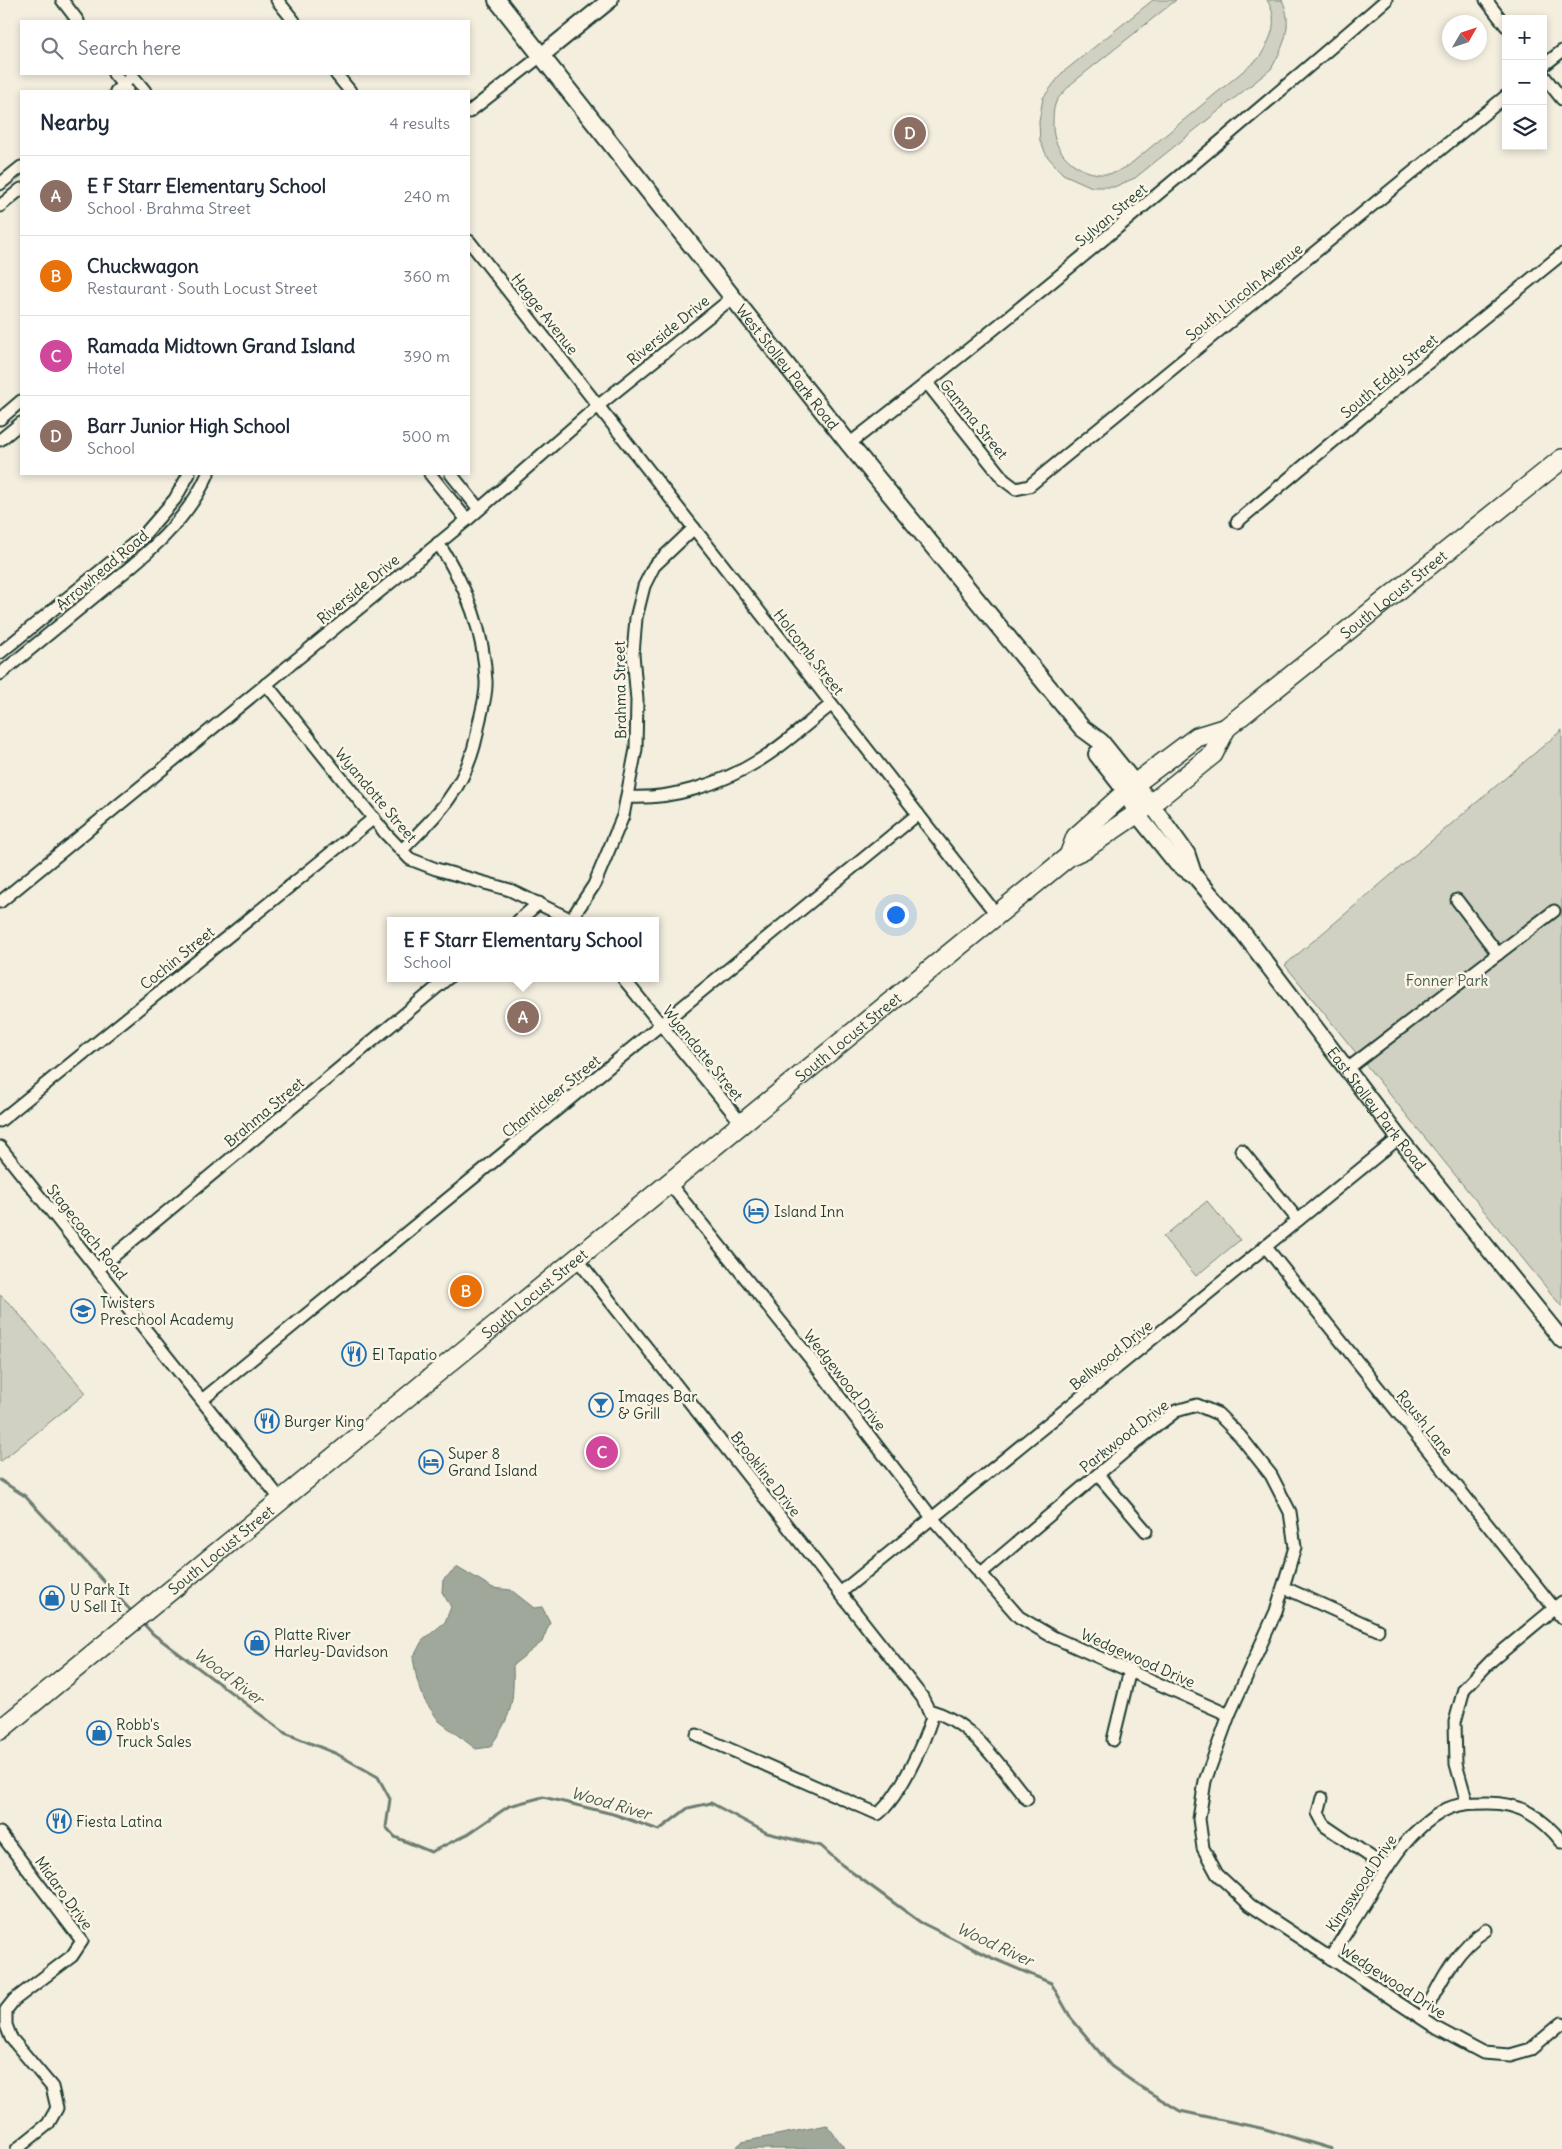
<!DOCTYPE html>
<html lang="en">
<head>
<meta charset="utf-8">
<style>
  body { margin:0; font-family:Delius,sans-serif; background:#f2f2f3; color:#1f2937 }
  .controls { position:absolute; right:15px; top:15px; display:grid; overflow:hidden; border-radius:0px; box-shadow:0 2px 8px #0003 }
  .controls button { width:45px; height:45px; display:grid; place-items:center; padding:0; border:0; border-bottom:1px solid #e0e1e3; background:#fff; color:#1f2937; font:25px sans-serif }
  .compass { position:absolute; left:1442px; top:15px; width:45px; height:45px; border-radius:50%; background:#fff; box-shadow:0 2px 8px #0003; rotate:51deg }
  .you { position:absolute; left:895px; top:914px; width:18px; height:18px; margin:-12px; border:4px solid #fff; border-radius:50%; background:#1a73e8; box-shadow:0 0 0 8px #1a73e833 }
  .badge { display:grid; place-items:center; width:32px; height:32px; border-radius:50%; background:#1f6fb2; color:#fff; font-size:16px; font-weight:700 }
  .pin { position:absolute; translate:-50% -50%; border:2px solid #fff; box-shadow:0 1px 5px #0006 }
  .popup { position:absolute; left:387px; top:917px; width:272px; height:65px; box-sizing:border-box; display:grid; place-content:center; border-radius:0px; background:#fff; filter:drop-shadow(0 1px 4px #0005); font-size:16px; white-space:nowrap; color:#747a83 }
  .popup b { font-size:19px; color:#1f2937 }
  .popup::after { content:''; position:absolute; left:50%; top:100%; margin-left:-10px; border:10px solid transparent; border-top-color:#fff }
  .list { margin:0; padding:0; list-style:none }
  h2 { display:flex; justify-content:space-between; align-items:center; height:65px; margin:0; padding:0 20px; font-size:21px }
  h2 small { font-size:16px; font-weight:400; color:#747a83 }
  .list li { display:grid; grid-template-columns:32px 1fr auto; gap:15px; align-items:center; box-sizing:border-box; height:80px; padding:0 20px; border-top:1px solid #e0e1e3 }
  .list b { display:block; font-size:19px; white-space:nowrap }
  .list p { margin:0; font-size:16px; white-space:nowrap; color:#747a83 }
  .list em { font-size:16px; font-style:normal; color:#747a83 }
  .icon { flex:none; width:28px; height:28px; fill:none; stroke:currentColor; stroke-width:2; stroke-linecap:round; stroke-linejoin:round }
  .map { position:relative; flex:none; width:1562px; height:2149px; overflow:hidden }
  .search { position:absolute; background:#fff; box-shadow:0 2px 8px #0003; left:20px; top:20px; width:450px; height:55px; display:flex; align-items:center; gap:12px; box-sizing:border-box; padding:0 18px; border-radius:0px; color:#747a83; font-size:19px }
  .panel { position:absolute; background:#fff; box-shadow:0 2px 8px #0003; left:20px; top:90px; width:450px; height:385px; border-radius:0px }
  .map>svg:first-child { display:block }
</style>
</head>
<body>
<div class="map">
<svg width="1562" height="2149" viewBox="0 0 1562 2149">
  <rect width="100%" height="100%" fill="#f3eede"/>
  <filter id="ink" filterUnits="userSpaceOnUse"><feTurbulence type="fractalNoise" baseFrequency=".02" numOctaves="2"/><feDisplacementMap in="SourceGraphic" scale="10" xChannelSelector="R" yChannelSelector="G"/><feConvolveMatrix kernelMatrix="1 2 1 2 8 2 1 2 1" color-interpolation-filters="sRGB"/></filter>
  <g filter="url(#ink)">
    <g fill="#d0d1c2" stroke="#78877b">
      <path d="M 1153,0 L 1176,0 L 1071,84 C 1066,90 1059,96 1056,102 C 1053,109 1053,118 1053,125 C 1052,155 1084,180 1114,173 C 1119,171 1124,168 1128,166 L 1259,58 C 1271,39 1280,21 1267,0 L 1282,0 C 1294,24 1283,48 1271,69 L 1135,178 L 1114,187 L 1092,187 L 1063,174 L 1047,156 L 1040,141 L 1039,122 L 1043,98 L 1062,73 Z"/>
      <path d="M 1562,730 L 1562,1307 L 1285,965 Z"/>
      <path d="M 1207,1201 L 1240,1240 L 1196,1276 L 1163,1237 Z"/>
      <path d="M 0,1295 L 13,1307 L 86,1393 L 0,1462 Z"/>
    </g>
    <g fill="#a0a89b" stroke="#6c7d72">
      <path d="M 458,1567 L 493,1588 L 511,1590 L 534,1608 L 542,1607 L 550,1622 L 542,1642 L 513,1665 C 514,1704 512,1715 490,1747 L 476,1749 L 439,1721 L 425,1701 L 417,1680 L 413,1658 L 422,1641 L 445,1622 L 451,1607 L 442,1592 L 443,1580 Z"/>
      <path d="M 827,2125 L 845,2149 L 734,2149 L 742,2142 Z"/>
    </g>
    <g fill="none" stroke-linecap="round" stroke-linejoin="round">
      <g stroke="#6c7d72" stroke-width="3">
        <path d="M 0,1480 L 25,1496 L 133,1613"/>
        <path d="M 141,1621 L 153,1634 L 285,1733 L 337,1754 L 378,1777 L 390,1799 L 386,1827 L 395,1837 L 431,1852 L 468,1834 L 509,1806 L 543,1797 L 613,1814 L 659,1830 L 688,1808 L 711,1803 L 767,1833 L 821,1846 L 842,1865 L 920,1922 L 992,1958 L 1051,1983 L 1071,2018 L 1111,2066 L 1139,2086 L 1180,2111 L 1265,2129 L 1332,2149"/>
      </g>
      <g stroke="#1f3d34" stroke-width="15">
        <g id="minor">
          <path d="M 62,0 L 78,21"/>
          <path d="M 277,0 L 294,21"/>
          <path d="M 1486,0 L 1506,26"/>
          <path d="M 1543,66 L 1562,51"/>
          <path d="M 114,74 L 127,90"/>
          <path d="M 131,74 L 145,91"/>
          <path d="M 336,74 L 350,91"/>
          <path d="M 1543,75 L 1562,99"/>
          <path d="M 116,91 L 133,76"/>
          <path d="M 469,112 L 542,55"/>
          <path d="M 0,184 L 21,167"/>
          <path d="M 0,206 L 21,189"/>
          <path d="M 469,241 L 997,915"/>
          <path d="M 927,383 L 1004,480 L 1016,489 L 1029,486 L 1506,96"/>
          <path d="M 0,419 L 21,401"/>
          <path d="M 0,440 L 21,423"/>
          <path d="M 849,444 C 1032,302 1210,152 1386,0"/>
          <path d="M 430,474 L 467,520"/>
          <path d="M 451,474 L 479,509"/>
          <path d="M 1237,522 L 1398,387 L 1562,254"/>
          <path d="M 0,653 L 143,536 L 175,499 L 189,474"/>
          <path d="M 0,674 C 32,648 63,622 95,596 C 138,561 185,526 208,474"/>
          <path d="M 266,684 L 386,834 L 410,859 L 436,869 L 510,890 L 574,921"/>
          <path d="M 627,797 C 671,800 721,784 758,761 C 784,746 807,723 831,705"/>
          <path d="M 402,850 C 417,834 435,818 448,800 C 465,777 475,750 479,723 C 482,710 487,694 486,681 C 484,631 466,585 438,543"/>
          <path d="M 1457,900 L 1498,954"/>
          <path d="M 0,902 L 467,520 L 599,405 L 732,298"/>
          <path d="M 572,918 L 594,885 L 623,816 L 636,749 L 637,700 L 633,654 L 636,618 L 644,586 L 654,566 L 694,528"/>
          <path d="M 518,921 L 539,903"/>
          <path d="M 623,978 L 742,1124"/>
          <path d="M 1346,1070 L 1554,911"/>
          <path d="M 0,1121 L 374,818"/>
          <path d="M 0,1147 L 282,1501"/>
          <path d="M 1241,1150 L 1298,1220"/>
          <path d="M 669,1183 L 809,1357 L 933,1519 L 1019,1617 L 1053,1637 L 1229,1715"/>
          <path d="M 1265,1246 L 1562,1618"/>
          <path d="M 577,1259 L 922,1697 L 932,1717 C 923,1745 900,1796 878,1814 L 697,1735"/>
          <path d="M 98,1269 L 448,978"/>
          <path d="M 202,1400 L 918,814"/>
          <path d="M 1098,1475 L 1146,1531"/>
          <path d="M 980,1574 L 1135,1443 L 1176,1411 L 1197,1405 L 1218,1414 L 1240,1436 L 1271,1475 L 1290,1512 L 1295,1547 L 1276,1611 L 1229,1715 L 1205,1781 L 1199,1819 L 1203,1848 L 1217,1874 L 1250,1905 L 1438,2029 L 1483,2053 L 1510,2055 L 1531,2049 L 1562,2023"/>
          <path d="M 1283,1587 L 1378,1630"/>
          <path d="M 840,1593 L 1399,1138"/>
          <path d="M 928,1710 C 972,1720 1000,1767 1027,1799"/>
          <path d="M 1113,1740 L 1130,1670"/>
          <path d="M 1322,1798 L 1318,1813 L 1325,1826 L 1387,1868"/>
          <path d="M 1467,1803 L 1456,1764 L 1455,1722 L 1464,1689 L 1492,1660 L 1562,1602"/>
          <path d="M 0,1833 L 82,1941 L 72,1956 L 14,2000 L 6,2010 L 6,2025 L 11,2038 L 52,2087 L 57,2108 L 48,2124 L 17,2149"/>
          <path d="M 1330,1958 C 1344,1936 1357,1915 1371,1893 C 1391,1861 1408,1831 1443,1811 C 1457,1803 1473,1803 1488,1803 C 1520,1803 1542,1817 1562,1842"/>
          <path d="M 1422,2018 C 1439,1985 1454,1950 1486,1930"/>
        </g>
      </g>
      <g stroke="#1f3d34" stroke-width="19">
        <g id="tertiary">
          <path d="M 542,55 L 610,0"/>
          <path d="M 1151,804 L 1187,854 L 1194,875"/>
          <path id="s1" d="M 1137,814 L 1177,864 L 1194,875 L 1244,934 L 1399,1138 L 1562,1340"/>
        </g>
      </g>
      <g stroke="#1f3d34" stroke-width="20">
        <g id="secondary">
          <path id="s2" d="M 497,0 L 849,444 L 1082,728 L 1101,742 L 1151,804"/>
          <path d="M 1097,754 L 1126,791 L 1137,814"/>
        </g>
      </g>
      <g stroke="#1f3d34" stroke-width="22">
        <g id="primary">
          <path id="s3" d="M 1069,856 L 1076,837 L 1136,783 L 1197,737 L 1226,728 L 1562,459"/>
          <path id="s4" d="M 0,1730 L 1069,856 L 1086,848 L 1151,804 L 1213,754 L 1226,728"/>
        </g>
      </g>
      <use href="#minor" stroke="#fcf5e5" stroke-width="11"/>
      <use href="#tertiary" stroke="#fcf5e5" stroke-width="15"/>
      <use href="#secondary" stroke="#fcf5e5" stroke-width="16"/>
      <use href="#primary" stroke="#fcf5e5" stroke-width="19"/>
    </g>
  </g>
  <defs>
    <g id="hotel-ring" transform="scale(1.25)"><circle r="9.5" fill="#fcf5e5" stroke="#1f6fb2" stroke-width="1.5"/><path d="M-6-4.5h1.5V1H6V5H4.5V3h-9V5H-6ZM-4 0a1.8 1.8 0 1 1 3.6 0ZM.5 0V-2.5h3Q6-2.5 6 0Z" fill="#1f6fb2"/></g>
    <g id="school-ring" transform="scale(1.25)"><circle r="9.5" fill="#fcf5e5" stroke="#1f6fb2" stroke-width="1.5"/><path d="M0-5L7-2L0 1L-7-2ZM-4 1L0 2.5L4 1V4Q0 6-4 4Z" fill="#1f6fb2"/></g>
    <g id="restaurant-ring" transform="scale(1.25)"><circle r="9.5" fill="#fcf5e5" stroke="#1f6fb2" stroke-width="1.5"/><path d="M-5-6h1v4h1v-4h1v4h1v-4h1v5L-1.5 .5V6h-2V.5L-5-1ZM5-6V6H3V1.5H1.5Q1.5-4 5-6Z" fill="#1f6fb2"/></g>
    <g id="bar-ring" transform="scale(1.25)"><circle r="9.5" fill="#fcf5e5" stroke="#1f6fb2" stroke-width="1.5"/><path d="M-6-5H6L.8 .8V4.5H3.5V6h-7V4.5H-.8V.8Z" fill="#1f6fb2"/></g>
    <g id="shop-ring" transform="scale(1.25)"><circle r="9.5" fill="#fcf5e5" stroke="#1f6fb2" stroke-width="1.5"/><path d="M-5-2.5h2.3a2.7 3.5 0 0 1 5.4 0H5L5.5 6h-11ZM-1.5-2.5h3a1.5 2.3 0 0 0-3 0Z" fill="#1f6fb2"/></g>
  </defs>
  <g fill-rule="evenodd">
    <use href="#hotel-ring" x="756" y="1211"/>
    <use href="#school-ring" x="83" y="1311"/>
    <use href="#restaurant-ring" x="354" y="1354"/>
    <use href="#bar-ring" x="601" y="1405"/>
    <use href="#restaurant-ring" x="267" y="1421"/>
    <use href="#hotel-ring" x="431" y="1462"/>
    <use href="#shop-ring" x="52" y="1598"/>
    <use href="#shop-ring" x="257" y="1643"/>
    <use href="#shop-ring" x="99" y="1733"/>
    <use href="#restaurant-ring" x="59" y="1821"/>
  </g>
  <g text-anchor="middle" dominant-baseline="central" stroke-width="5" stroke-linejoin="round" paint-order="stroke">
    <g font-size="15" fill="#1f3d34" stroke="#fcf5e5">
      <text transform="translate(1111 215) rotate(-40)">Sylvan Street</text>
      <text transform="translate(1244 292) rotate(-39)">South Lincoln Avenue</text>
      <text transform="translate(545 314) rotate(52)">Hagge Avenue</text>
      <text transform="translate(668 330) rotate(-39)">Riverside Drive</text>
      <text stroke="none"><textPath href="#s2" startOffset="468">West Stolley Park Road</textPath></text>
      <text transform="translate(1389 376) rotate(-40)">South Eddy Street</text>
      <text transform="translate(974 419) rotate(51)">Gamma Street</text>
      <text transform="translate(102 570) rotate(-40)">Arrowhead Road</text>
      <text transform="translate(358 589) rotate(-39)">Riverside Drive</text>
      <text stroke="none"><textPath href="#s3" startOffset="422">South Locust Street</textPath></text>
      <text transform="translate(809 652) rotate(52)">Holcomb Street</text>
      <text transform="translate(620 690) rotate(-91)">Brahma Street</text>
      <text transform="translate(376 795) rotate(50)">Wyandotte Street</text>
      <text transform="translate(177 958) rotate(-39)">Cochin Street</text>
      <text stroke="none"><textPath href="#s4" startOffset="1095">South Locust Street</textPath></text>
      <text transform="translate(703 1053) rotate(51)">Wyandotte Street</text>
      <text transform="translate(551 1096) rotate(-39)">Chanticleer Street</text>
      <text stroke="none"><textPath href="#s1" startOffset="381">East Stolley Park Road</textPath></text>
      <text transform="translate(264 1112) rotate(-40)">Brahma Street</text>
      <text transform="translate(87 1232) rotate(51)">Stagecoach Road</text>
      <text stroke="none"><textPath href="#s4" startOffset="690">South Locust Street</textPath></text>
      <text transform="translate(1111 1355) rotate(-39)">Bellwood Drive</text>
      <text transform="translate(845 1380) rotate(52)">Wedgewood Drive</text>
      <text transform="translate(1425 1423) rotate(51)">Roush Lane</text>
      <text transform="translate(1124 1436) rotate(-38)">Parkwood Drive</text>
      <text transform="translate(766 1474) rotate(52)">Brookline Drive</text>
      <text stroke="none"><textPath href="#s4" startOffset="285">South Locust Street</textPath></text>
      <text transform="translate(1138 1658) rotate(24)">Wedgewood Drive</text>
      <text transform="translate(1361 1883) rotate(-56)">Kingswood Drive</text>
      <text transform="translate(64 1893) rotate(54)">Midaro Drive</text>
      <text transform="translate(1393 1981) rotate(33)">Wedgewood Drive</text>
    </g>
    <g font-size="15" fill="#425b50" stroke="#fcf5e5">
      <text x="1447" y="980">Fonner Park</text>
    </g>
    <g font-size="15" fill="#1f3d34" stroke="#fcf5e5" text-anchor="start">
      <text x="774" y="1211">Island Inn</text>
      <text x="100" y="1302">Twisters<tspan x="100" dy="17">Preschool Academy</tspan></text>
      <text x="372" y="1354">El Tapatio</text>
      <text x="618" y="1396">Images Bar<tspan x="618" dy="17">&amp; Grill</tspan></text>
      <text x="284" y="1421">Burger King</text>
      <text x="448" y="1453">Super 8<tspan x="448" dy="17">Grand Island</tspan></text>
      <text x="70" y="1589">U Park It<tspan x="70" dy="17">U Sell It</tspan></text>
      <text x="274" y="1634">Platte River<tspan x="274" dy="17">Harley-Davidson</tspan></text>
      <text x="116" y="1724">Robb's<tspan x="116" dy="17">Truck Sales</tspan></text>
      <text x="76" y="1821">Fiesta Latina</text>
    </g>
    <g font-size="16" font-style="italic" fill="#465d53" stroke="#fcf5e5">
      <text transform="translate(229 1676) rotate(37)">Wood River</text>
      <text transform="translate(611 1803) rotate(16)">Wood River</text>
      <text transform="translate(995 1944) rotate(25)">Wood River</text>
    </g>
  </g>
</svg>
<div class="controls">
<button>+</button>
<button>−</button>
<button><svg class="icon" aria-label="layers" viewBox="0 0 24 24"><path d="M12 4l9 5-9 5-9-5zM3 14l9 5 9-5"/></svg></button>
</div>
<svg class="compass" viewBox="-18 -18 36 36"><path d="M0-13l5 13h-10z" fill="#e53935"/><path d="M0 13l5-13h-10z" fill="#747a83"/></svg>
<div class="you"></div>
<div class="pin badge" style="left:523px;top:1017px;background:#8d6e63">A</div>
<div class="popup"><b>E F Starr Elementary School</b>School</div>
<div class="pin badge" style="left:466px;top:1291px;background:#e8710a">B</div>
<div class="pin badge" style="left:602px;top:1452px;background:#d1479c">C</div>
<div class="pin badge" style="left:910px;top:133px;background:#8d6e63">D</div>
<div class="search"><svg class="icon" aria-label="search" viewBox="0 0 24 24"><circle cx="10" cy="10" r="6"/><path d="M15 15l6 6"/></svg>Search here</div>
<section class="panel">
<h2>Nearby<small>4 results</small></h2>
<ul class="list">
<li><span class="badge" style="background:#8d6e63">A</span><div><b>E F Starr Elementary School</b><p>School · Brahma Street</p></div><em>240 m</em></li>
<li><span class="badge" style="background:#e8710a">B</span><div><b>Chuckwagon</b><p>Restaurant · South Locust Street</p></div><em>360 m</em></li>
<li><span class="badge" style="background:#d1479c">C</span><div><b>Ramada Midtown Grand Island</b><p>Hotel</p></div><em>390 m</em></li>
<li><span class="badge" style="background:#8d6e63">D</span><div><b>Barr Junior High School</b><p>School</p></div><em>500 m</em></li>
</ul>
</section>
</div>
</body>
</html>
